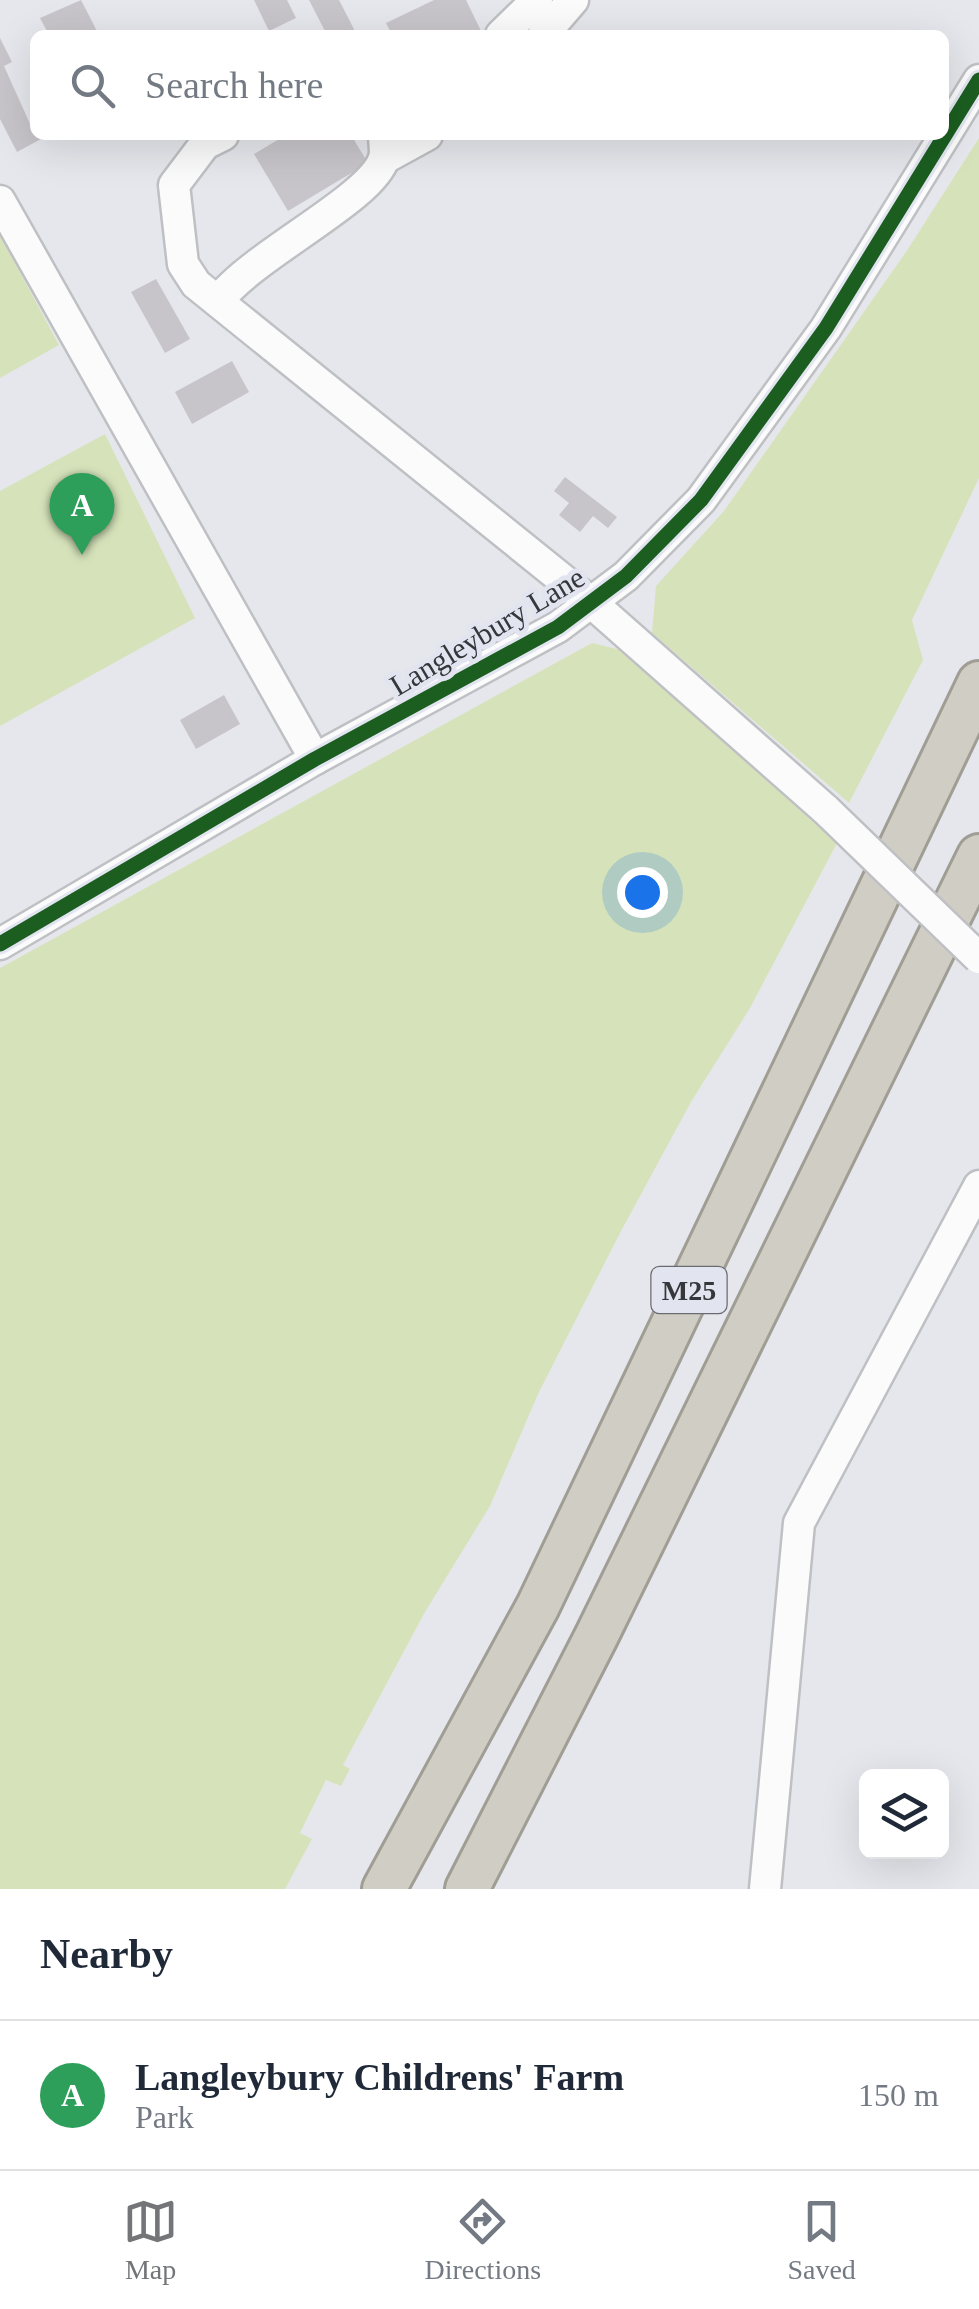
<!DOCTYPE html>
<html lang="en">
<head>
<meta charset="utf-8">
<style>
  body { margin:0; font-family:Georgia,serif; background:#f6f6f7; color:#1f2937 }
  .controls { position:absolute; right:30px; bottom:30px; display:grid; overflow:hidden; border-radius:15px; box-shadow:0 10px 40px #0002 }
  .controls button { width:90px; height:90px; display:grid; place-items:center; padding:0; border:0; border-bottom:2px solid #e0e1e3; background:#fff; color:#1f2937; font:50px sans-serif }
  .you { position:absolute; left:642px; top:892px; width:35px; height:35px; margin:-25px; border:8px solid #fff; border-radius:50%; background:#1a73e8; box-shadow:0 0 0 15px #1a73e833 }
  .badge { display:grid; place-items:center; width:65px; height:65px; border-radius:50%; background:#737579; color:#fff; font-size:32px; font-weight:700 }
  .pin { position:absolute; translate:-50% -82px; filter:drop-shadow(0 2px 5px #0008) }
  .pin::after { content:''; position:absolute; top:52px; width:35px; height:30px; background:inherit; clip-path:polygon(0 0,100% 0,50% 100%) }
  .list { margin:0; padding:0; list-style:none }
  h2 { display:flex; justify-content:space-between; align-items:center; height:130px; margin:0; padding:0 40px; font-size:42px }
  h2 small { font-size:32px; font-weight:400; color:#747a83 }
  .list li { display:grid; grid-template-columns:65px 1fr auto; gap:30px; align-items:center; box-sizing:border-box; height:150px; padding:0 40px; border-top:2px solid #e0e1e3 }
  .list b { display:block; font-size:38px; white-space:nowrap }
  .list p { margin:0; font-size:32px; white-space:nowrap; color:#747a83 }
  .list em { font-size:32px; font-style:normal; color:#747a83 }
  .icon { flex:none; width:55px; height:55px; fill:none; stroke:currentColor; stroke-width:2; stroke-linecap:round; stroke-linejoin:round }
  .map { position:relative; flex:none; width:979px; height:1889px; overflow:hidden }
  .search { position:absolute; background:#fff; box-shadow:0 10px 40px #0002; left:30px; right:30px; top:30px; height:110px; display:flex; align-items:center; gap:25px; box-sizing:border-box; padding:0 35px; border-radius:15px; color:#747a83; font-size:38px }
  .sheet { height:280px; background:#fff }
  nav { display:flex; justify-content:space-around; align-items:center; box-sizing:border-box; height:140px; border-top:2px solid #e0e1e3; background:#fff; font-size:28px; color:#747a83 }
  nav a { display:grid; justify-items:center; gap:5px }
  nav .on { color:#737579 }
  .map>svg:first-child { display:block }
</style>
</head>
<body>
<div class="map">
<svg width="979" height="1889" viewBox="0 0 979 1889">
  <rect width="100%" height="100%" fill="#e6e7ec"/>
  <g fill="#d6e3ba">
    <path d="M 979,138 L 979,478 L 912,620 L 923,660 L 849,803 L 652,633 L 656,586 L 724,511 L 906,252 Z"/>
    <path d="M 0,235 L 59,345 L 0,378 Z"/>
    <path d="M 105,434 L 195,618 L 0,726 L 0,491 Z"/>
    <path d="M 592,643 L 621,650 L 837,843 L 750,1008 L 691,1102 L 620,1233 L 538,1394 L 490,1506 L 425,1612 L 343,1765 L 350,1769 L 341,1786 L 326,1780 L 300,1833 L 312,1839 L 285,1889 L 0,1889 L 0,968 Z"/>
  </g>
  <g fill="#c7c5c9">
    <path d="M 81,0 L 99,35 L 49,35 L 40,18 Z"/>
    <path d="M 254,0 L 287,0 L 296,18 L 269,31 Z"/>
    <path d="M 309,0 L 339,0 L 357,35 L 327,35 Z"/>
    <path d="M 434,0 L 466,0 L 483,35 L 392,35 L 386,23 Z"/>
    <path d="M 0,38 L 12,62 L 4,66 L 35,135 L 41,139 L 17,152 L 0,119 Z"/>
    <path d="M 286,135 L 351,135 L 368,163 L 288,211 L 254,154 Z"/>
    <path d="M 156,279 L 190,339 L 165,353 L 131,292 Z"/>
    <path d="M 232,361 L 249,392 L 192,424 L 175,392 Z"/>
    <path d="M 565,477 L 617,517 L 608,528 L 593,516 L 580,532 L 559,515 L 569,503 L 554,491 Z"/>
    <path d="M 224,695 L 240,724 L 196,749 L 180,720 Z"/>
  </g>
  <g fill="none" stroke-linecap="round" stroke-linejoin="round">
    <g stroke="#bfc0c4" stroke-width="35">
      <g id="minor">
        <path d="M 501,35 L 537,0"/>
        <path d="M 543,35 L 573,0"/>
        <path d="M 223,135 L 205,144 L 174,185 L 183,264 L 196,284 L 593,604 L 826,810"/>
        <path d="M 385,158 L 427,135"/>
        <path d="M 0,201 L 315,759"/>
        <path d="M 219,300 C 254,254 373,198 384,158 C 386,152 384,142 384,135"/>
        <path d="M 0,944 L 315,759 L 558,627 L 626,576 L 701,500 L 826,328 L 979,80"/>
        <path d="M 765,1889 L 799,1523 L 979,1186"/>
      </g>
    </g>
    <g stroke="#a09d95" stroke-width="48">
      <g id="highway">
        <path d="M 384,1889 L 538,1606 L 979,683"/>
        <path d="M 467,1889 L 596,1637 L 979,856"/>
      </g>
    </g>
    <use href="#minor" stroke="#fbfbfc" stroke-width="30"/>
    <use href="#highway" stroke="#d0cec4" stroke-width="42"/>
    <g stroke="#bfc0c4" stroke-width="35" stroke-linecap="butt">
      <path id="minor-bridge" d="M 826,810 L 979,958"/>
    </g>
    <use href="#minor-bridge" stroke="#fbfbfc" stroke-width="30"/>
    <g stroke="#e2e5f0" stroke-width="21">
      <path id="cycleway" d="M 0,944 L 315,759 L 558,627 L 626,576 L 701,500 L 826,328 L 979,80"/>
    </g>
    <use href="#cycleway" stroke="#1b5e20" stroke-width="15"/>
  </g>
  <g text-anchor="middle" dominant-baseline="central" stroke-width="10" stroke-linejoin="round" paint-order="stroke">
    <rect fill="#e2e5f0" stroke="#696b71" stroke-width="2.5" x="651.5" y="1267" width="75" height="46" rx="8"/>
    <g font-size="28" font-weight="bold" fill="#35373b">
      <text x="689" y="1290">M25</text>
    </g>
    <g font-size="30" fill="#35373b" stroke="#e2e5f0">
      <text transform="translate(487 631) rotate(-31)">Langleybury Lane</text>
    </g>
  </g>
</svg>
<div class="controls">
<button><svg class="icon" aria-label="layers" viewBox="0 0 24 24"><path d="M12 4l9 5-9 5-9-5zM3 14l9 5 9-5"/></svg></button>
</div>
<div class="you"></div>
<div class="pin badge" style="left:82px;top:555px;background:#2e9e5b">A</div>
<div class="search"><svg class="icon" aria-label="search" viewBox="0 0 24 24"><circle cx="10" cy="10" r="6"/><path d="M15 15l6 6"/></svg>Search here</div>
</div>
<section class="sheet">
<h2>Nearby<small></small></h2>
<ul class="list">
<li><span class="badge" style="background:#2e9e5b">A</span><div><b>Langleybury Childrens' Farm</b><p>Park</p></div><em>150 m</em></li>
</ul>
</section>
<nav>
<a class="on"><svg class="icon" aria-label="map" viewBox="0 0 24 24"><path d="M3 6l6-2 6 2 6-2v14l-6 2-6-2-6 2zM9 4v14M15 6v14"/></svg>Map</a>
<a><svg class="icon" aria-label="directions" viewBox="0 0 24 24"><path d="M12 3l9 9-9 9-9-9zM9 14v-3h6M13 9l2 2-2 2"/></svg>Directions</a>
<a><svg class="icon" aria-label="saved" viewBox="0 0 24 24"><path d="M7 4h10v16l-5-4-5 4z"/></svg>Saved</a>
</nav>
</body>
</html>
